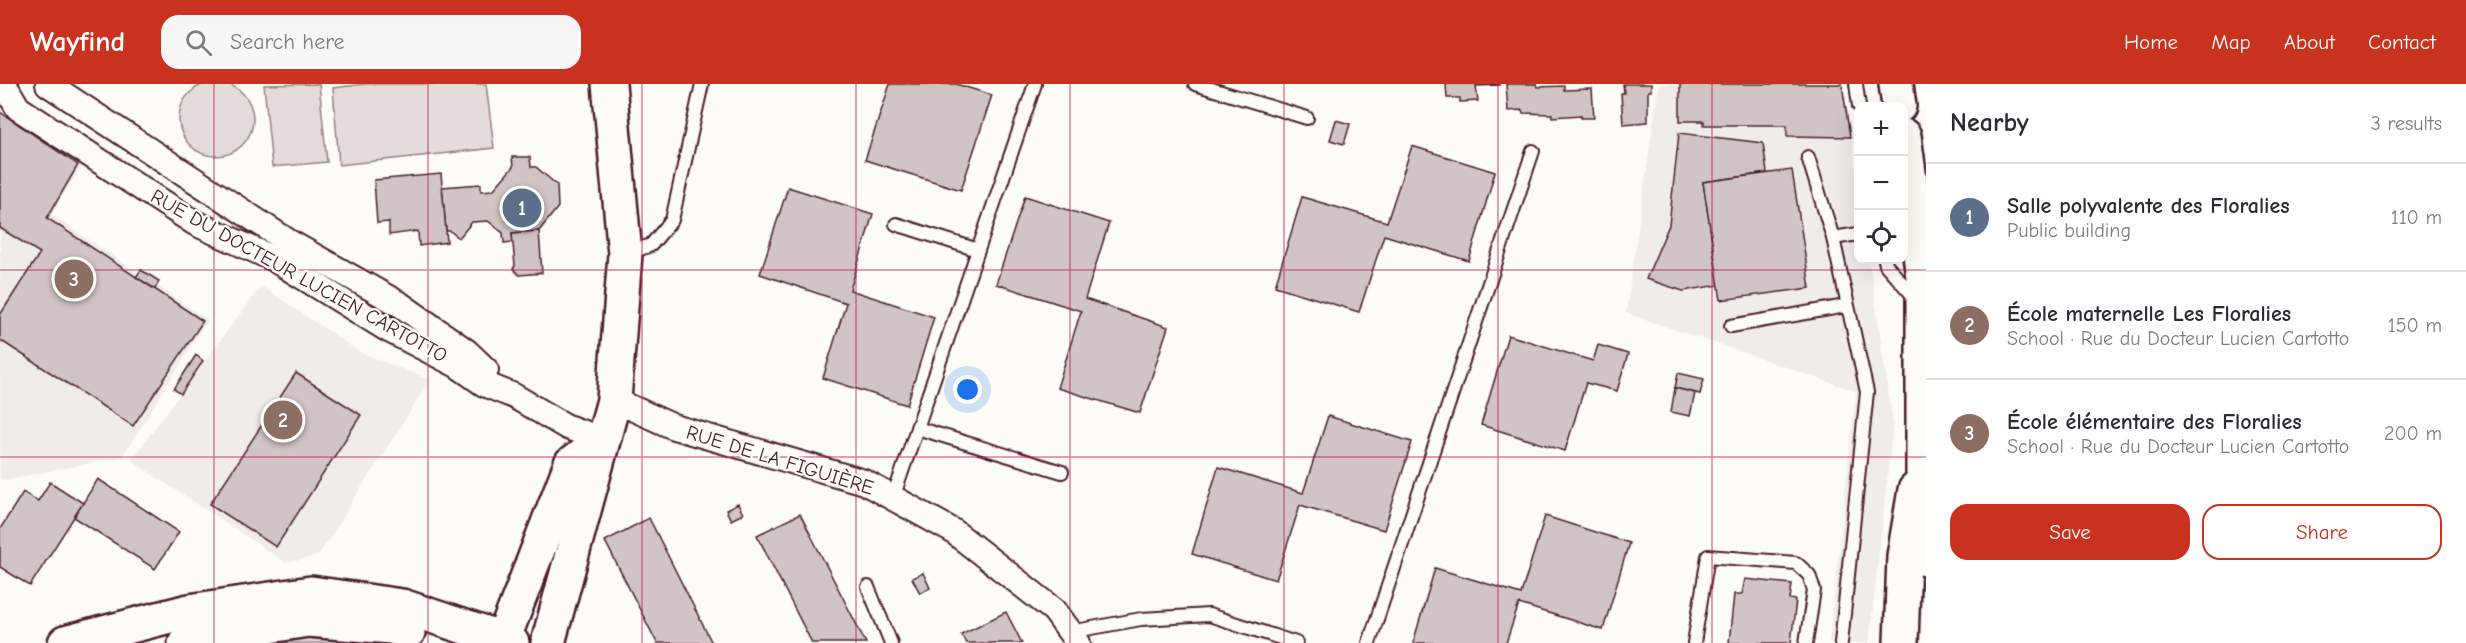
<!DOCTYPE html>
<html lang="en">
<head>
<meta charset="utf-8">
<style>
  body { margin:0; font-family:"Comic Neue",sans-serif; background:#f7f7f7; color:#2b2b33 }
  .controls { position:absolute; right:18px; top:18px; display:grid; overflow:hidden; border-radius:12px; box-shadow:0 6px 24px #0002 }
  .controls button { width:54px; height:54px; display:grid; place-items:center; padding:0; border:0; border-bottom:2px solid #e1e1e2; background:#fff; color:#2b2b33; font:30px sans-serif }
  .you { position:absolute; left:968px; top:306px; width:21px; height:21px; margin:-15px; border:4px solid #fff; border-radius:50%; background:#1a73e8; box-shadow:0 0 0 9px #1a73e833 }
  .badge { display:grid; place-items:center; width:39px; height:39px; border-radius:50%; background:#c8321e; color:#fff; font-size:20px; font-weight:700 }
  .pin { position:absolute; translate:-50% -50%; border:3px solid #fff; box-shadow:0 2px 6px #0006 }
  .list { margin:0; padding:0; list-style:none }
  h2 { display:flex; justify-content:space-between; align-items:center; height:78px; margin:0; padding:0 24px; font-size:26px }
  h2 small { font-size:20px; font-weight:400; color:#7c7c81 }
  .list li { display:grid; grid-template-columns:39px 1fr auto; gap:18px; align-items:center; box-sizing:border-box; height:108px; padding:0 24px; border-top:2px solid #e1e1e2 }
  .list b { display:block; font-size:22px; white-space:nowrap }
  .list p { margin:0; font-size:20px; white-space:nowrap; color:#7c7c81 }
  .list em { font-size:20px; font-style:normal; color:#7c7c81 }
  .actions { display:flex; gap:12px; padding:18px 24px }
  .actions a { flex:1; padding:14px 0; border:2px solid #c8321e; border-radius:18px; text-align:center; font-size:21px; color:#c8321e }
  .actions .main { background:#c8321e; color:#fff }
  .icon { flex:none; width:33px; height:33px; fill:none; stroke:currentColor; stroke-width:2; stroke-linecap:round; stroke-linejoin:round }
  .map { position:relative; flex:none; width:1926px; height:559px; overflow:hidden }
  header { display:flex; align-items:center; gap:36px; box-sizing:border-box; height:84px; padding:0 30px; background:#c8321e; color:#fff }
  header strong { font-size:28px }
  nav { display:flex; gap:33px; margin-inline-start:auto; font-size:21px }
  .search { width:420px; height:54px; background:#f7f7f7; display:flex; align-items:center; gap:15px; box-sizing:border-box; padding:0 21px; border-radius:18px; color:#7c7c81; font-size:22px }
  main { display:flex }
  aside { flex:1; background:#fff }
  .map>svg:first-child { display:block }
</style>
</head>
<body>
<header>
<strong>Wayfind</strong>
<div class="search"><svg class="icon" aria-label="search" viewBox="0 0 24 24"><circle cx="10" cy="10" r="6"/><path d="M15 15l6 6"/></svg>Search here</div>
<nav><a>Home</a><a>Map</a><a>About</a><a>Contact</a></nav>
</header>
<main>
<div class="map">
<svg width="1926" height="559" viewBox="0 0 1926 559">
  <rect width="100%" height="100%" fill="#fdfcf7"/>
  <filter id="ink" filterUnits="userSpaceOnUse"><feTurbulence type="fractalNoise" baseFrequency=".0167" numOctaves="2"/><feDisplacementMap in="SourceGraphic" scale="12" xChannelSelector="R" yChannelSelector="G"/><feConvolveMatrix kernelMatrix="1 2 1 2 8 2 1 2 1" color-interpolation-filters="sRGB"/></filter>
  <g filter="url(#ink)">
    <g fill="#f0ece8">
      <path d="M 1659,0 L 1844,0 L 1858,102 L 1858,176 L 1869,176 L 1893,341 L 1869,559 L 1829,559 L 1856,307 L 1626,229 Z"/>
      <path d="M 0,19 L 83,80 L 51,130 L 208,236 L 122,373 L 3,396 L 0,394 Z"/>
      <path d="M 261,202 L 361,269 L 430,296 L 318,472 L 286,479 L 131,376 Z"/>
    </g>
    <g fill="#e3dcda" stroke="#967e82" stroke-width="1.5">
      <circle cx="216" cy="35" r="37"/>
      <path d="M 319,0 L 327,78 L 272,83 L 264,1 Z"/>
      <path d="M 365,0 L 486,0 L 494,64 L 339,81 L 333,4 Z"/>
      <path d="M 299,547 L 353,559 L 220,559 Z"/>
    </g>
    <g fill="#d0c5c4" stroke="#4a1f2b" stroke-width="1.5">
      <path d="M 890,0 L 956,0 L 992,11 L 961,106 L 865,76 Z"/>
      <path d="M 1446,0 L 1500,0 L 1500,1 L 1476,2 L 1478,17 L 1460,18 L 1460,14 L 1447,14 Z"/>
      <path d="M 1506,0 L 1536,0 L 1537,3 L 1564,2 L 1564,6 L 1592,5 L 1594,34 L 1581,34 L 1581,31 L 1552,33 L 1552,30 L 1523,29 L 1522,26 L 1508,27 Z"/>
      <path d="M 1623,0 L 1651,0 L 1651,7 L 1648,7 L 1648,38 L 1623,40 L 1621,9 L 1624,9 Z"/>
      <path d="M 1680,0 L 1842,0 L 1850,53 L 1787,52 L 1787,41 L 1704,41 L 1704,37 L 1680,37 Z"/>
      <path d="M 0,28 L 78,81 L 47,134 L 203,237 L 133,342 L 0,256 L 0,231 L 40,169 L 0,144 Z"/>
      <path d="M 1336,36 L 1350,40 L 1344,60 L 1330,56 Z"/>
      <path d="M 1679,49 L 1763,59 L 1767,89 L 1703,98 L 1719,201 L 1683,207 L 1646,195 L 1669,141 Z"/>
      <path d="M 1412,62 L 1495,88 L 1469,177 L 1384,151 L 1359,228 L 1275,202 L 1302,113 L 1387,138 Z"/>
      <path d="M 512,73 L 530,73 L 531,83 L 536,83 L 557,101 L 558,123 L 539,147 L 512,149 L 513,158 L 504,159 L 503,149 L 488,137 L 472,138 L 459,154 L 450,147 L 446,147 L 442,103 L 481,100 L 481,107 L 493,106 L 513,83 Z"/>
      <path d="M 1792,86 L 1810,204 L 1721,216 L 1703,98 Z"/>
      <path d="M 441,90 L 447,158 L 419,162 L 418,147 L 389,151 L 389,138 L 377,139 L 374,96 Z"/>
      <path d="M 788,103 L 873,130 L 850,206 L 934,233 L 907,321 L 823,294 L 846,219 L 760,190 Z"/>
      <path d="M 1025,112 L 1109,139 L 1085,215 L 1168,243 L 1140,329 L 1057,304 L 1081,227 L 996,200 Z"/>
      <path d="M 539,147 L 542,189 L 519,191 L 513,185 L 515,182 L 512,149 Z"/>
      <path d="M 141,186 L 159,197 L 155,205 L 136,193 Z"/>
      <path d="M 1508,251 L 1593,277 L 1598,261 L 1628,270 L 1617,307 L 1586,299 L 1565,367 L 1481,341 Z"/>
      <path d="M 196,271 L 203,277 L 181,310 L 174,305 Z"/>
      <path d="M 296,289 L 361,331 L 276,463 L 210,420 Z"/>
      <path d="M 1678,289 L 1704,295 L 1700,310 L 1675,304 Z"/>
      <path d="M 1675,304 L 1695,309 L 1690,332 L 1671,328 Z"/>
      <path d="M 1328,332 L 1412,358 L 1384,446 L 1300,421 L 1276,496 L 1192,470 L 1218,383 L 1303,409 Z"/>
      <path d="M 98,395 L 179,448 L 155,485 L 74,433 Z"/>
      <path d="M 50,398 L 83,419 L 30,502 L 0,483 L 0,445 L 23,408 L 38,417 Z"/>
      <path d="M 738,420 L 743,430 L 731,436 L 726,426 Z"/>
      <path d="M 800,430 L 866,559 L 812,559 L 757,451 Z"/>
      <path d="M 1545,432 L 1629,459 L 1603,546 L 1519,520 L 1506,559 L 1413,559 L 1435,484 L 1521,510 Z"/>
      <path d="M 649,434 L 712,559 L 657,559 L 605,457 Z"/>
      <path d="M 923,489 L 930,504 L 920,509 L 912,494 Z"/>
      <path d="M 1745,495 L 1792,500 L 1790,515 L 1796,516 L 1791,559 L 1729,559 L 1734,510 L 1742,510 Z"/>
      <path d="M 1006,528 L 1022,559 L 966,559 L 961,550 Z"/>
    </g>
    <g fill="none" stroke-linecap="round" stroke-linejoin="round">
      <g stroke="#4a1f2b" stroke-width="16">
        <g id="lane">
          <path d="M 1195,0 L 1307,34"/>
          <path d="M 1856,0 L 1859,22"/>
          <path d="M 1808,73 L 1833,154 L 1867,308 L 1841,559"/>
          <path d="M 896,140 L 978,166"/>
          <path d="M 1833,154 L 1858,150"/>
          <path d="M 626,170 L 651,161 L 672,136 L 702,0"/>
          <path d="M 1885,176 L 1886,181 L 1917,216"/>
          <path d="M 1731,242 L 1846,222"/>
          <path d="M 917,344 L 1062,388"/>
          <path d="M 893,414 L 1035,0"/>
          <path d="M 868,503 L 891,559"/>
          <path d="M 1070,548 L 1141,535 L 1209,531 L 1296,559"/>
          <path d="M 1369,559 L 1533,67"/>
          <path d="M 1694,559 L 1708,472 L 1796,479 L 1809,491 L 1814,506 L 1806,559"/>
        </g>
      </g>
      <g stroke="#4a1f2b" stroke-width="28">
        <g id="street">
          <path d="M 4,0 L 18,24 L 195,139 L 274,175 L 387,245 L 457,281 L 484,300 L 514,312 L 567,343 L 603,356"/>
          <path d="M 48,0 L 289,158 L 401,221 L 466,267 L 486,286"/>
          <path d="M 614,316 L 674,343 L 864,398 L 953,447 L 1054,526 L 1078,559"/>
        </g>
      </g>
      <g stroke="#4a1f2b" stroke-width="38">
        <g id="secondary">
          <path d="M 503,556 L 571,380 L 603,356"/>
          <path d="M 65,559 L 189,527 L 311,509 L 402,522 L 512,559"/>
          <path d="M 185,559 L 212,551 L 308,536 L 391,543 L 408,548"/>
          <path d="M 548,559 L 614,316 L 625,170 L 609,0"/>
          <path d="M 1901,559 L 1904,472 L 1915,406"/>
        </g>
      </g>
      <g stroke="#4a1f2b" stroke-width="38">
        <g id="highway">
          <path d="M 1896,0 L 1899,22"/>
          <path d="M 1904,52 L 1923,193 L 1923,437 L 1926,475"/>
        </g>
      </g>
      <use href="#lane" stroke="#fdfcf7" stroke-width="12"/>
      <use href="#street" stroke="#fdfcf7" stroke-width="24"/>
      <use href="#secondary" stroke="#fdfcf7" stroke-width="33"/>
      <use href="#highway" stroke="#fdfcf7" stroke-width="33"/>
    </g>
  </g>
  <path fill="none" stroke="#c2185b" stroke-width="1.5" stroke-opacity="0.55" d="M 214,0 L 214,559M 428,0 L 428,559M 642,0 L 642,559M 856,0 L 856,559M 1070,0 L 1070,559M 1284,0 L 1284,559M 1498,0 L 1498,559M 1712,0 L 1712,559M 0,186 L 1926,186M 0,373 L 1926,373"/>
  <g text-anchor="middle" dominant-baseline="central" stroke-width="4.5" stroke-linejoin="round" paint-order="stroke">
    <g font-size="20" fill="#4a1f2b" stroke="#fdfcf7">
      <text transform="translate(299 192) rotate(29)">RUE DU DOCTEUR LUCIEN CARTOTTO</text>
      <text transform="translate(780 376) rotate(17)">RUE DE LA FIGUIÈRE</text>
    </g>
  </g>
</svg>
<div class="controls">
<button>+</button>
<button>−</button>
<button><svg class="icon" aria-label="locate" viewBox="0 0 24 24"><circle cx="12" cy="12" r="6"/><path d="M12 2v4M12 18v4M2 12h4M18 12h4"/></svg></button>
</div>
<div class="you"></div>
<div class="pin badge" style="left:522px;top:124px;background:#5c6f8a">1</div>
<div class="pin badge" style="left:283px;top:336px;background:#8d6e63">2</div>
<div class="pin badge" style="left:74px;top:195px;background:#8d6e63">3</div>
</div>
<aside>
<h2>Nearby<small>3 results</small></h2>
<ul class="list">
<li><span class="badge" style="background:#5c6f8a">1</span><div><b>Salle polyvalente des Floralies</b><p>Public building</p></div><em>110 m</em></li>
<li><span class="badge" style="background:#8d6e63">2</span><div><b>École maternelle Les Floralies</b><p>School · Rue du Docteur Lucien Cartotto</p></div><em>150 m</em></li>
<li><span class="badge" style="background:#8d6e63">3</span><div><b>École élémentaire des Floralies</b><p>School · Rue du Docteur Lucien Cartotto</p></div><em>200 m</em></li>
</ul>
<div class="actions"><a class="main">Save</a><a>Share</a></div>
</aside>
</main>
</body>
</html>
